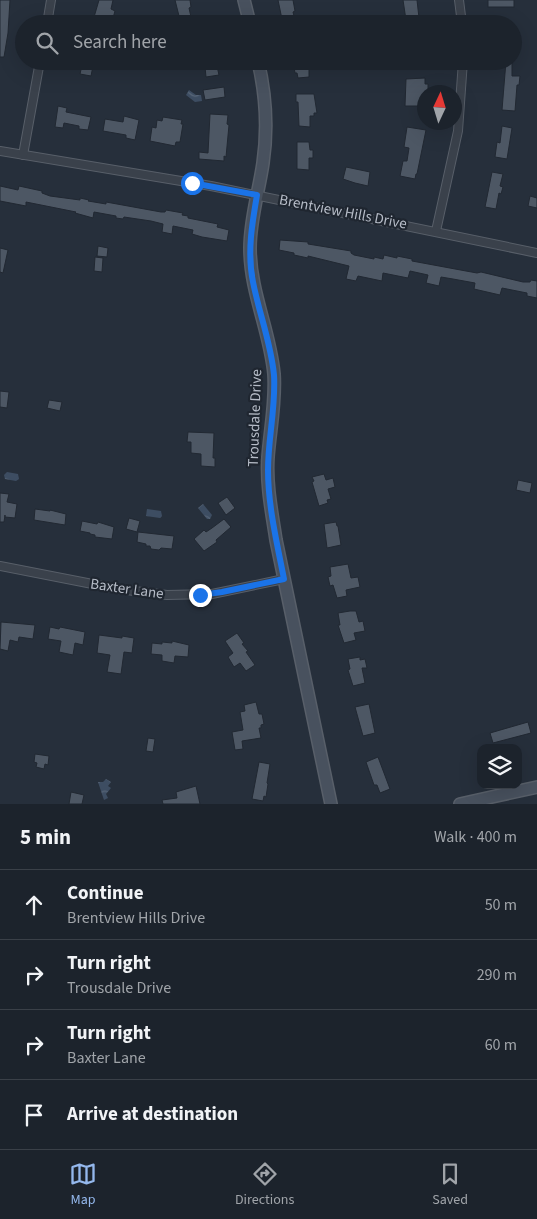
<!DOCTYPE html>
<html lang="en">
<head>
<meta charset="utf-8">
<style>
  body { margin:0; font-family:"Source Sans 3",sans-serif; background:#252b34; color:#f1f3f6 }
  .controls { position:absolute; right:15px; bottom:15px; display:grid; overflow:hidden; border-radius:10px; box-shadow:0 5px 20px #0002 }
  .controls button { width:45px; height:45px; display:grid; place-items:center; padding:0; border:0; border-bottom:1px solid #3a4048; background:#1c232c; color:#f1f3f6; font:25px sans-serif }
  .compass { position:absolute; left:417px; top:85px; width:45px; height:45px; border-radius:50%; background:#1c232c; box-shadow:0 5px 20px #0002; rotate:4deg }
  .stop { position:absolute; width:15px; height:15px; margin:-11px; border:4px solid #1a73e8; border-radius:50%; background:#fff }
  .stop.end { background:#1a73e8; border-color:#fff; box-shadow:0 1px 5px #0008 }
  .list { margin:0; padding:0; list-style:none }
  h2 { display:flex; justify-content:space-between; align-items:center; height:65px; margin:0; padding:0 20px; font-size:21px }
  h2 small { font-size:16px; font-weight:400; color:#a0a4a9 }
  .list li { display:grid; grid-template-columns:32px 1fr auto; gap:15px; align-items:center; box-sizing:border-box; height:70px; padding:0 20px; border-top:1px solid #3a4048 }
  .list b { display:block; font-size:19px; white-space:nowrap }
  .list p { margin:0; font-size:16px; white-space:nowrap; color:#a0a4a9 }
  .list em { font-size:16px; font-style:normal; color:#a0a4a9 }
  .icon { flex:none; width:28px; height:28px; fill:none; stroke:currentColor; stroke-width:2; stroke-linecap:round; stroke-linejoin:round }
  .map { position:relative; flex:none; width:537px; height:804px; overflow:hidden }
  .search { position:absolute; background:#1c232c; box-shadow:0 5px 20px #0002; left:15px; right:15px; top:15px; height:55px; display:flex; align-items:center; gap:12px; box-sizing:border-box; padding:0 18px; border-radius:28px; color:#a0a4a9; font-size:19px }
  .sheet { height:345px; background:#1c232c }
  nav { display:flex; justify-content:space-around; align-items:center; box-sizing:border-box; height:70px; border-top:1px solid #3a4048; background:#1c232c; font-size:14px; color:#a0a4a9 }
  nav a { display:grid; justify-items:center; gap:2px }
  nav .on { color:#94b8ed }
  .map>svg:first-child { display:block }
</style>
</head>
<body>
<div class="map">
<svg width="537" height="804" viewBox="0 0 537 804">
  <defs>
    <pattern id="water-waves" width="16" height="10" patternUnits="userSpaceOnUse" patternTransform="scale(1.25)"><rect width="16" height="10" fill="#3d4d62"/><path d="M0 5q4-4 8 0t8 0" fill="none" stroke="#576577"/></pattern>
  </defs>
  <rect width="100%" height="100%" fill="#262f3b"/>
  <g fill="url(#water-waves)">
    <path d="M 189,90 L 196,95 L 201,95 L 202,101 L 195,102 L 186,95 Z"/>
    <path d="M 7,472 L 18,474 L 19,479 L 16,481 L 5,479 L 4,475 Z"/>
    <path d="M 203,504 L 212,515 L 210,519 L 207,519 L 198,508 Z"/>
    <path d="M 147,509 L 161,511 L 162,516 L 160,518 L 146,516 Z"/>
    <path d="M 106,779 L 111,782 L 108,786 L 111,788 L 106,794 L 108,798 L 104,800 L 98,782 L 103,782 Z"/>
  </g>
  <g fill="#4d5764" stroke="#212832">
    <path d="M 0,0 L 10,0 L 8,33 L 4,57 L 0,57 Z"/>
    <path d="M 99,0 L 113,0 L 111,9 L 115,11 L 113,18 L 107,16 L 104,24 L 92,24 Z"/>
    <path d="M 175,0 L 190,0 L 191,7 L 189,8 L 191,17 L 180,20 Z"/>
    <path d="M 278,0 L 293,0 L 295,11 L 293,12 L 296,24 L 283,24 Z"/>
    <path d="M 403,0 L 417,0 L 419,18 L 406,20 Z"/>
    <rect x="488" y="0" width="26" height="7"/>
    <path d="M 83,61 L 94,61 L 91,76 L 80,74 Z"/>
    <path d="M 293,61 L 309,61 L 309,77 L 298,78 L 297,73 L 295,73 Z"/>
    <path d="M 506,61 L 512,61 L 512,76 L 520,76 L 519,85 L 517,85 L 515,111 L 502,110 Z"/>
    <path d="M 217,66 L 219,75 L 206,77 L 205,67 Z"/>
    <path d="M 425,78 L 425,84 L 428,84 L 428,92 L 424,92 L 424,106 L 405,106 L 406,79 Z"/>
    <path d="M 224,87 L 225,97 L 205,100 L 203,90 Z"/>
    <path d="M 296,94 L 314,94 L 317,113 L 314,113 L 314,116 L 310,116 L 310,127 L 299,126 L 298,102 L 296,102 Z"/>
    <path d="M 58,106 L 67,108 L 66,112 L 91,117 L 88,130 L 79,129 L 79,126 L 64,123 L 63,128 L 55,127 Z"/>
    <path d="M 210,114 L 228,115 L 227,124 L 229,125 L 226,157 L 224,156 L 224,161 L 199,159 L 199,152 L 208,153 Z"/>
    <path d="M 124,116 L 139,120 L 135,140 L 126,138 L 126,135 L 103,131 L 105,119 L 123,122 Z"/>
    <path d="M 163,117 L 182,120 L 181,124 L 183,124 L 180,142 L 176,142 L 175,146 L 150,141 L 152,127 L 156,128 L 157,120 L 162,121 Z"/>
    <path d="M 502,126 L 512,128 L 507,159 L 495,157 L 497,142 L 500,143 Z"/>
    <path d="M 407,127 L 426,130 L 417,174 L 416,174 L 415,179 L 400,176 L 403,161 L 407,161 L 409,148 L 404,147 Z"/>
    <path d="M 297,142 L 309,142 L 310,150 L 313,150 L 313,158 L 309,158 L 309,170 L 297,169 Z"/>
    <path d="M 346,167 L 370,172 L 368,186 L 355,183 L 343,179 Z"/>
    <path d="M 492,172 L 503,174 L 500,186 L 503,187 L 501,194 L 499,193 L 496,209 L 485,207 Z"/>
    <path d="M 0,186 L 18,190 L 19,186 L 42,191 L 42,193 L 50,196 L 80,200 L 80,198 L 89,200 L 88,201 L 106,204 L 106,202 L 161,212 L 165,212 L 166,210 L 183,213 L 182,215 L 188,216 L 188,218 L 218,224 L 217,227 L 229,230 L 227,241 L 202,237 L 192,234 L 193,230 L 173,226 L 172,234 L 162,232 L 163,224 L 151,221 L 124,217 L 123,219 L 116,218 L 116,216 L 94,212 L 93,218 L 75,213 L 76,212 L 26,202 L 26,206 L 0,201 Z"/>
    <path d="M 530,196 L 537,198 L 537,208 L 528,206 Z"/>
    <path d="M 280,240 L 308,242 L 308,244 L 351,251 L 351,253 L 354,255 L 374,259 L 374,257 L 383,259 L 384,255 L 397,258 L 397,256 L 412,259 L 412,261 L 466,271 L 477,273 L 481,272 L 523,282 L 530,282 L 531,280 L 537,281 L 537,298 L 527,296 L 527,293 L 502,288 L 500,295 L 474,289 L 475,283 L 453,279 L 441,277 L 439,286 L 426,283 L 428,275 L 410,271 L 408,278 L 383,273 L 382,281 L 358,276 L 356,281 L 346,279 L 349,266 L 308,256 L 308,258 L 294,255 L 294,253 L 279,250 Z"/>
    <path d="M 98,246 L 108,248 L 107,257 L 97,256 Z"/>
    <path d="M 0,248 L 8,250 L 3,273 L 0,272 Z"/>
    <path d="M 95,257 L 103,258 L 102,272 L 94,271 Z"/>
    <path d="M 0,391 L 9,392 L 7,408 L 0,407 Z"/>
    <path d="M 49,400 L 62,402 L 60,411 L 47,408 Z"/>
    <path d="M 188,432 L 214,433 L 213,458 L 215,458 L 215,467 L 201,466 L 201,454 L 191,453 L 191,442 L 187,442 Z"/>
    <path d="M 324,474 L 326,480 L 333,478 L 335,487 L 328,489 L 331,499 L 327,500 L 328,503 L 319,506 L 312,482 L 314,481 L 312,477 Z"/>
    <path d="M 518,480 L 532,483 L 530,493 L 516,490 Z"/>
    <path d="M 0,493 L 9,494 L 7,502 L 17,504 L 15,518 L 5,517 L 5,515 L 4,522 L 0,522 Z"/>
    <path d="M 227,497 L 235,508 L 226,515 L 218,503 Z"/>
    <path d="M 35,509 L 50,511 L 50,510 L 66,514 L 65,525 L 34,520 Z"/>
    <path d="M 129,518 L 140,521 L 137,532 L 126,529 Z"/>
    <path d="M 224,519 L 231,527 L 216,540 L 217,542 L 204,551 L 194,539 L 204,530 L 206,532 L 212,528 Z"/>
    <path d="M 82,521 L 97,524 L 98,522 L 114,527 L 112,539 L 95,537 L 95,535 L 90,534 L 90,533 L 80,531 Z"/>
    <path d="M 336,522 L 337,526 L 338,526 L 341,545 L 327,548 L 324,524 Z"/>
    <path d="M 138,532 L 174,536 L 172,549 L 161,548 L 159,550 L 151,549 L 150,546 L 146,546 L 146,544 L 137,542 Z"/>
    <path d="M 348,564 L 351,578 L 358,577 L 360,587 L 346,590 L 347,596 L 337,598 L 333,585 L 330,586 L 328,577 L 331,576 L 330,567 Z"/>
    <path d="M 350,611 L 356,611 L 359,622 L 363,621 L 365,631 L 354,633 L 356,640 L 344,643 L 338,625 L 340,625 L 338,613 Z"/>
    <path d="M 1,622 L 35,625 L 33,639 L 19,637 L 18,642 L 10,640 L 8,651 L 0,649 Z"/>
    <path d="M 50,627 L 59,629 L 60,627 L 85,632 L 83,645 L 75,643 L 73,655 L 59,652 L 61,641 L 48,639 Z"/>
    <path d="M 237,633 L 244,643 L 242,644 L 248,651 L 246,652 L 255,665 L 246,671 L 240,663 L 234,667 L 228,657 L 233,653 L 225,641 Z"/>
    <path d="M 99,635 L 122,638 L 122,636 L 134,638 L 132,653 L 124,652 L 121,674 L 107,672 L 110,655 L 97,653 Z"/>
    <path d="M 172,641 L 189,645 L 188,657 L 175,656 L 174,663 L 162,661 L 162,655 L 151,654 L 152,643 L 162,644 L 162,642 L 172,643 Z"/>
    <path d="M 360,657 L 360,660 L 365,659 L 367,668 L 362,668 L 365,683 L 353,686 L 348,670 L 350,669 L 348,659 Z"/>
    <path d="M 256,702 L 259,714 L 262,714 L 264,724 L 261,725 L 261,728 L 259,728 L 261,738 L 242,741 L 243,749 L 235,750 L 232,732 L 243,730 L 240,712 L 245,711 L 244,705 Z"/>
    <path d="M 369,704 L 375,733 L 363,736 L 355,707 Z"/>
    <path d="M 528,722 L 531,733 L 493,743 L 490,733 Z"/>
    <path d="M 148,738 L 155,739 L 153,752 L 146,751 Z"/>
    <path d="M 35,754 L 49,756 L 48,765 L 45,764 L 44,769 L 36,767 L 37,763 L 34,762 Z"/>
    <path d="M 378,757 L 390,789 L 380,793 L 377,785 L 374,785 L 366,762 Z"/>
    <path d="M 259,762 L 270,764 L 267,783 L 268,784 L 266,797 L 264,796 L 263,801 L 252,799 Z"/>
    <path d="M 196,786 L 200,804 L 163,804 L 162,800 L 177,798 L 176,792 Z"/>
    <path d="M 71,792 L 84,795 L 82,804 L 69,804 Z"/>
  </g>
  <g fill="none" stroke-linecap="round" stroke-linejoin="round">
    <g stroke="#585f69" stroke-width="10">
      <g id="street">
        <path d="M 459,0 L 462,24"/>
        <path d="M 47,24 L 51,0"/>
        <path d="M 0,151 L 211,186 L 537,253"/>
        <path d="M 23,155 L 40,61"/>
        <path d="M 436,231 L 458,131 L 463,61"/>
        <path d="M 0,566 L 118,589 L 167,595 L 212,594 L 284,579"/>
      </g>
    </g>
    <g stroke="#585f69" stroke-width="14">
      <g id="secondary">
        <path d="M 244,0 L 250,24"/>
        <path d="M 258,61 C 266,95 268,129 263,163 C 259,191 250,219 250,248 C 250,292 270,331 274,374 C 276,402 270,430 268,457 C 266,485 272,513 276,540 L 331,804"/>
        <path d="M 460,804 L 537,787"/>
      </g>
    </g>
    <use href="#street" stroke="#3a414b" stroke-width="8"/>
    <use href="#secondary" stroke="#48515e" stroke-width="11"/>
  </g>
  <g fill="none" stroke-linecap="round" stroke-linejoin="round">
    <path stroke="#1a73e8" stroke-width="6" d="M 192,183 L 257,195 C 252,224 247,253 253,282 C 259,313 271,343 274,375 C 276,407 268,438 268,470 C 268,506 277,543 284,579 L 222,592 L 200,595"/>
  </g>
  <g text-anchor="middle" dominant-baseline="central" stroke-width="4.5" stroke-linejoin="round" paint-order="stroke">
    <g font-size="15" fill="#b6bcc7" stroke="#1f2630">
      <text transform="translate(343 212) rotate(11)">Brentview Hills Drive</text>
      <text transform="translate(255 418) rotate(-88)">Trousdale Drive</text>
      <text transform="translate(127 589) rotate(8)">Baxter Lane</text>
    </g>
  </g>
</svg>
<div class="controls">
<button><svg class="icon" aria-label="layers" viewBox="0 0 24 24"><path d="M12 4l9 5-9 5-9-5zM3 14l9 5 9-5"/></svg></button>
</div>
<svg class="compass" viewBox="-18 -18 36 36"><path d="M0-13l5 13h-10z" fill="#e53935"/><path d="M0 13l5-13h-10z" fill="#a0a4a9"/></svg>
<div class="stop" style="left:192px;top:183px"></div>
<div class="stop end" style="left:200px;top:595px"></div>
<div class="search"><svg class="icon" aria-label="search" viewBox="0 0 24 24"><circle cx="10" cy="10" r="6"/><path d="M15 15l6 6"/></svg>Search here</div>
</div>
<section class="sheet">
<h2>5 min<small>Walk · 400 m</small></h2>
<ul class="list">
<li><svg class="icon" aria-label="ahead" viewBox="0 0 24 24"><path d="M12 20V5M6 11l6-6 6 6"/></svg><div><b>Continue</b><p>Brentview Hills Drive</p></div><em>50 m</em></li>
<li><svg class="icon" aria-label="right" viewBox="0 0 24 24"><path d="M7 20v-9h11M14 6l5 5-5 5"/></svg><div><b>Turn right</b><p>Trousdale Drive</p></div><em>290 m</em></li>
<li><svg class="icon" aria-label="right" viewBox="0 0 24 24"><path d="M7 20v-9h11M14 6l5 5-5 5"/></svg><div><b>Turn right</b><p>Baxter Lane</p></div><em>60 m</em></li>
<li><svg class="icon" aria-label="arrive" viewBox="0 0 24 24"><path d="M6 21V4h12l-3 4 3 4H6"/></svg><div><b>Arrive at destination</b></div></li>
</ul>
</section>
<nav>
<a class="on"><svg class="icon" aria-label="map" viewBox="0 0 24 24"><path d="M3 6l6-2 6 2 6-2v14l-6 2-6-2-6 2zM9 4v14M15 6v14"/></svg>Map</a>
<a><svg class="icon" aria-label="directions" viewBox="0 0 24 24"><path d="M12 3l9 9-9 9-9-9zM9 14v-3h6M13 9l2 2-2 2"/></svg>Directions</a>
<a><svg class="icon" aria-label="saved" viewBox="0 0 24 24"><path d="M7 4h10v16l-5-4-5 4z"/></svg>Saved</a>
</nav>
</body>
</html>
